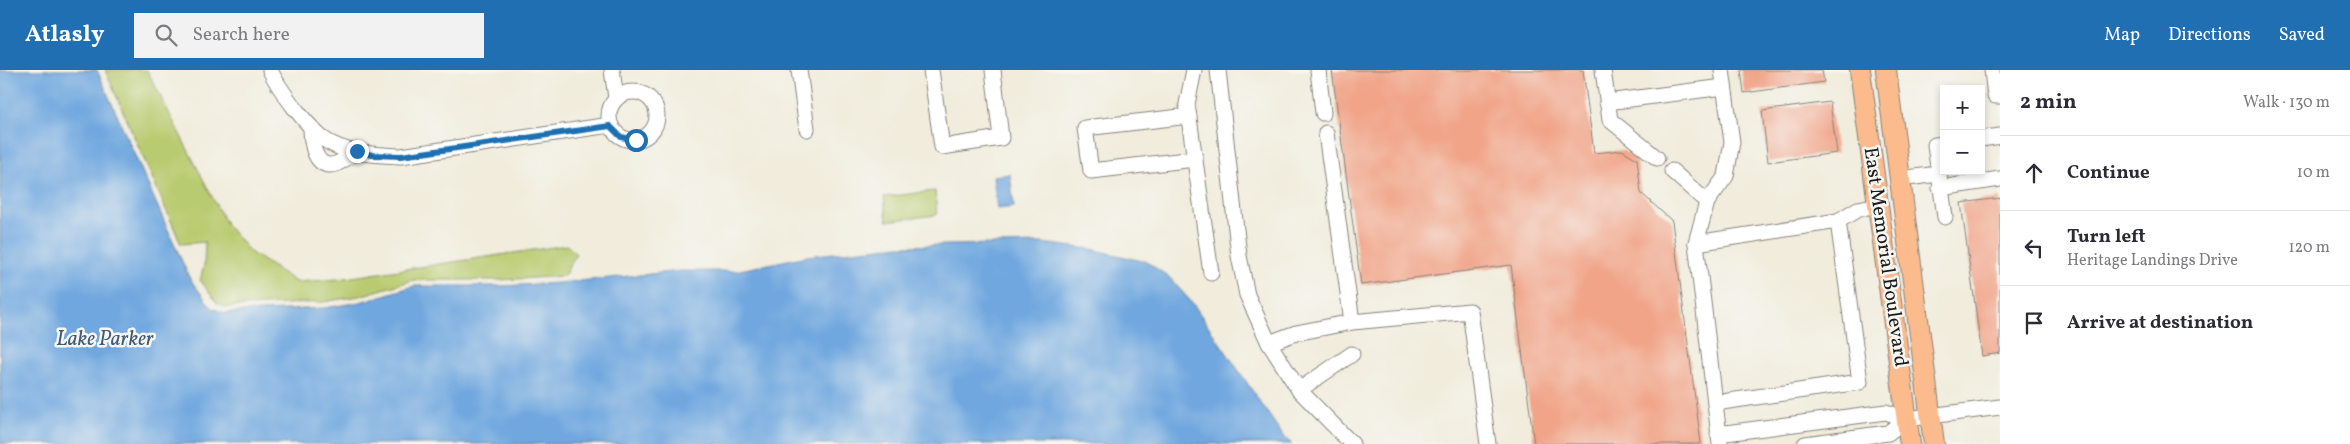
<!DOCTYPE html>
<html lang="en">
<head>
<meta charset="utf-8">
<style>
  body { margin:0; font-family:Vollkorn,serif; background:#f2f2f3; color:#2b2b33 }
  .controls { position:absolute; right:15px; top:15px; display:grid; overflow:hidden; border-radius:0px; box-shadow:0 2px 8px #0003 }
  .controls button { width:45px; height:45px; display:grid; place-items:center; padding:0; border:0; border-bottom:1px solid #e1e1e2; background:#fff; color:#2b2b33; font:25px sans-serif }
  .stop { position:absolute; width:15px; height:15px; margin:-11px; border:4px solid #1f6fb2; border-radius:50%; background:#fff }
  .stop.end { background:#1f6fb2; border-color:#fff; box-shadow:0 1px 5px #0008 }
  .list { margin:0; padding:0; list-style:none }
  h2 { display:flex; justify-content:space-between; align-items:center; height:65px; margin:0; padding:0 20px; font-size:21px }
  h2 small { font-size:16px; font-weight:400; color:#7c7c81 }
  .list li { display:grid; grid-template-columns:32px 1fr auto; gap:15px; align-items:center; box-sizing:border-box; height:75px; padding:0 20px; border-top:1px solid #e1e1e2 }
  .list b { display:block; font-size:19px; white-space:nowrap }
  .list p { margin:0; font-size:16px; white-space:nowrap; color:#7c7c81 }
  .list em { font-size:16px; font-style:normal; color:#7c7c81 }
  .icon { flex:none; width:28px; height:28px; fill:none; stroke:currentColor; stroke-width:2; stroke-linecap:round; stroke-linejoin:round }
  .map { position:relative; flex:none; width:2000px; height:374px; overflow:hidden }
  header { display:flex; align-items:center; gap:30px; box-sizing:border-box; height:70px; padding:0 25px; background:#1f6fb2; color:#fff }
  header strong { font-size:24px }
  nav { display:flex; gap:28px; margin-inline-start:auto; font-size:18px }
  .search { width:350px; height:45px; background:#f2f2f3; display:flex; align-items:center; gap:12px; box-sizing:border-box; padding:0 18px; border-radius:0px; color:#7c7c81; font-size:19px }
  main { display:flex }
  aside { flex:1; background:#fff }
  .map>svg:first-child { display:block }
</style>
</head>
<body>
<header>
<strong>Atlasly</strong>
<div class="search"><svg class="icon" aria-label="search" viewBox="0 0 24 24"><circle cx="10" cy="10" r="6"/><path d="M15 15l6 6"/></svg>Search here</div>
<nav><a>Map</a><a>Directions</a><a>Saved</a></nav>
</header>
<main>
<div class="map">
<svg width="2000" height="374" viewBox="0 0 2000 374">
  <rect width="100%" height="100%" fill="#f6f6f2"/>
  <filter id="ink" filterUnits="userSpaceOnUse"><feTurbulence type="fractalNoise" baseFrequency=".02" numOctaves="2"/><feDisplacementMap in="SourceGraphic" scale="10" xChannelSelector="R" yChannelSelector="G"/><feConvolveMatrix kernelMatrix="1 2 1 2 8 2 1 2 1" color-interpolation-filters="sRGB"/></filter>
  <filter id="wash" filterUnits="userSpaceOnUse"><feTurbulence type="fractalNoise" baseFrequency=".0096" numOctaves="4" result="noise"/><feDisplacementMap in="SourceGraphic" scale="20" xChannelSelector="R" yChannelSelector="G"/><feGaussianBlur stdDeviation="1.12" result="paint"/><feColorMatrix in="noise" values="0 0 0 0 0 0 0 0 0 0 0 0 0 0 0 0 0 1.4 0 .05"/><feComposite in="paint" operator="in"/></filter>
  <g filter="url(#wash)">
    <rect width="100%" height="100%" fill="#f1ecdb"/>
    <g fill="#b9cb6f" stroke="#6a7446">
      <path d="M 105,0 L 147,0 L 226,154 L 250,182 L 296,212 L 339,209 L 567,175 L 576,184 L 564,206 L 501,210 L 414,210 L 359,226 L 323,232 L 226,237 L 217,233 L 200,210 L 204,196 L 205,172 L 181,174 Z"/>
      <path d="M 935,121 L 937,145 L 887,151 L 884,127 Z"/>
    </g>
    <g fill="#70a7df" stroke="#46627e">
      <path d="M 0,0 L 97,0 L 190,209 L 212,238 L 225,243 L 324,238 L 360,232 L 414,216 L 501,216 L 558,213 L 681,201 L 735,201 L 807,186 L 899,176 L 1042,173 L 1091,179 L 1147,192 L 1169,207 L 1194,235 L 1284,367 L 1292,374 L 0,374 Z"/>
      <path d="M 1010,104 L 1014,137 L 997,139 L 993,106 Z"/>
    </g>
    <g id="blocks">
      <g fill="#f1a488">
        <path d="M 1332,0 L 1583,0 L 1594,83 L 1622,80 L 1637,89 L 1641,123 L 1672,151 L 1701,374 L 1534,374 L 1511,195 L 1361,215 Z"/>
        <path d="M 1741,0 L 1822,0 L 1824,12 L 1744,23 Z"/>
        <path d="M 1830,32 L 1837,83 L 1768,92 L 1762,41 Z"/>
        <path d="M 2000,128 L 2000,283 L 1982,286 L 1961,133 Z"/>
      </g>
    </g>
  </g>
  <g filter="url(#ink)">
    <use href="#blocks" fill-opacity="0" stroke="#86847c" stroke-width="1"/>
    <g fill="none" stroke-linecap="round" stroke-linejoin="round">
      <g stroke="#86847c" stroke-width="17">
        <g id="minor">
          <path d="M 270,0 C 276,13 284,24 293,36 C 302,47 311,59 322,68 C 343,84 376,85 401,86 L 610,55"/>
          <path d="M 612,0 L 616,28"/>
          <path d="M 799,0 L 807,59"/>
          <path d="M 931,0 L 942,77 L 1001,68 L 993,0"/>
          <path d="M 1194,0 L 1187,34 L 1211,203"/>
          <path d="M 1218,0 L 1239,186 L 1247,225 L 1269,273 L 1299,320 L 1352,374"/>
          <path d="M 1318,0 L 1323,43"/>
          <path d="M 1603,0 L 1610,50 L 1657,88"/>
          <path d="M 1992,0 L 1995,26 L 2000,26"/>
          <circle cx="633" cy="46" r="24"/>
          <path d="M 1607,32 L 1724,17"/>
          <path d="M 1189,46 L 1085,58 L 1091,101 L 1195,89"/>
          <path d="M 311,57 C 311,71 314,101 336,94 C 343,91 351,85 357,81"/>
          <path d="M 1981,69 L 2000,66"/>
          <path d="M 1944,74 L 1935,75 L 1945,147"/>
          <path d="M 1672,101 L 1707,132"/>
          <path d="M 1900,109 L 1938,104"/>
          <path d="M 1940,118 L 2000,109"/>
          <path d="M 1696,173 L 1838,151"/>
          <path d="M 1352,252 L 1470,241 L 1488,374"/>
          <path d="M 1269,273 L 1296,263 L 1352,252 L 1326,63"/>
          <path d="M 1299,320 L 1352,284"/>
          <path d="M 1715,333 L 1696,173 L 1707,132 L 1726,106 L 1732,72 L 1722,0"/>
          <path d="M 1718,364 L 1886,342 L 1906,349 L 2000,337"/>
          <path d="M 1720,374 L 1715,333 L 1860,312 L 1838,151 L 1858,139 L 1878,135"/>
          <path d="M 1805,374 L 1888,363 L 1906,349"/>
        </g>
      </g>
      <g stroke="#86847c" stroke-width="22">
        <g id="major">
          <path d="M 1860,0 L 1910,374"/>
          <path d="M 1886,0 L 1934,374"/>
        </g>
      </g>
      <use href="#minor" stroke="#fff" stroke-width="15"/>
      <use href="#major" stroke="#fbbb8d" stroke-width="20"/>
    </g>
  </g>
  <g fill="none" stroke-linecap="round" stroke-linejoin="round" filter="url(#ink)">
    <path stroke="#1f6fb2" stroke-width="6" d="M 357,81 L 372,85 L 401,86 L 610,56 L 621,67 L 636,70"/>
  </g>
  <g text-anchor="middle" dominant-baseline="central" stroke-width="5" stroke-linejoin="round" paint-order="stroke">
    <g font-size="20" fill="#1c1c1c" stroke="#f6f6f2">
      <text transform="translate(1885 187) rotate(82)">East Memorial Boulevard</text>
    </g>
    <g font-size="21" font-style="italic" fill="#425b74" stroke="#f6f6f2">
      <text x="105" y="269">Lake Parker</text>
    </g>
  </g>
</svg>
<div class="controls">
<button>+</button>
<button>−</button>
</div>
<div class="stop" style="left:636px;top:70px"></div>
<div class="stop end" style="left:357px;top:81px"></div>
</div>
<aside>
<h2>2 min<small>Walk · 130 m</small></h2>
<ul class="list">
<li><svg class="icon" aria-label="ahead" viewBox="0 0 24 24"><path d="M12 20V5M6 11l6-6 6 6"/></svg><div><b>Continue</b></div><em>10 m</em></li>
<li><svg class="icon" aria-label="left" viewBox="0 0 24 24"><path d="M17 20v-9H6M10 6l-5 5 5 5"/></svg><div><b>Turn left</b><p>Heritage Landings Drive</p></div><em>120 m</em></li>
<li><svg class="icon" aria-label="arrive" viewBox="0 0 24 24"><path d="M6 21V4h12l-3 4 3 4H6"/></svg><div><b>Arrive at destination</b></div></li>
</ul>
</aside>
</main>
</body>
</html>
